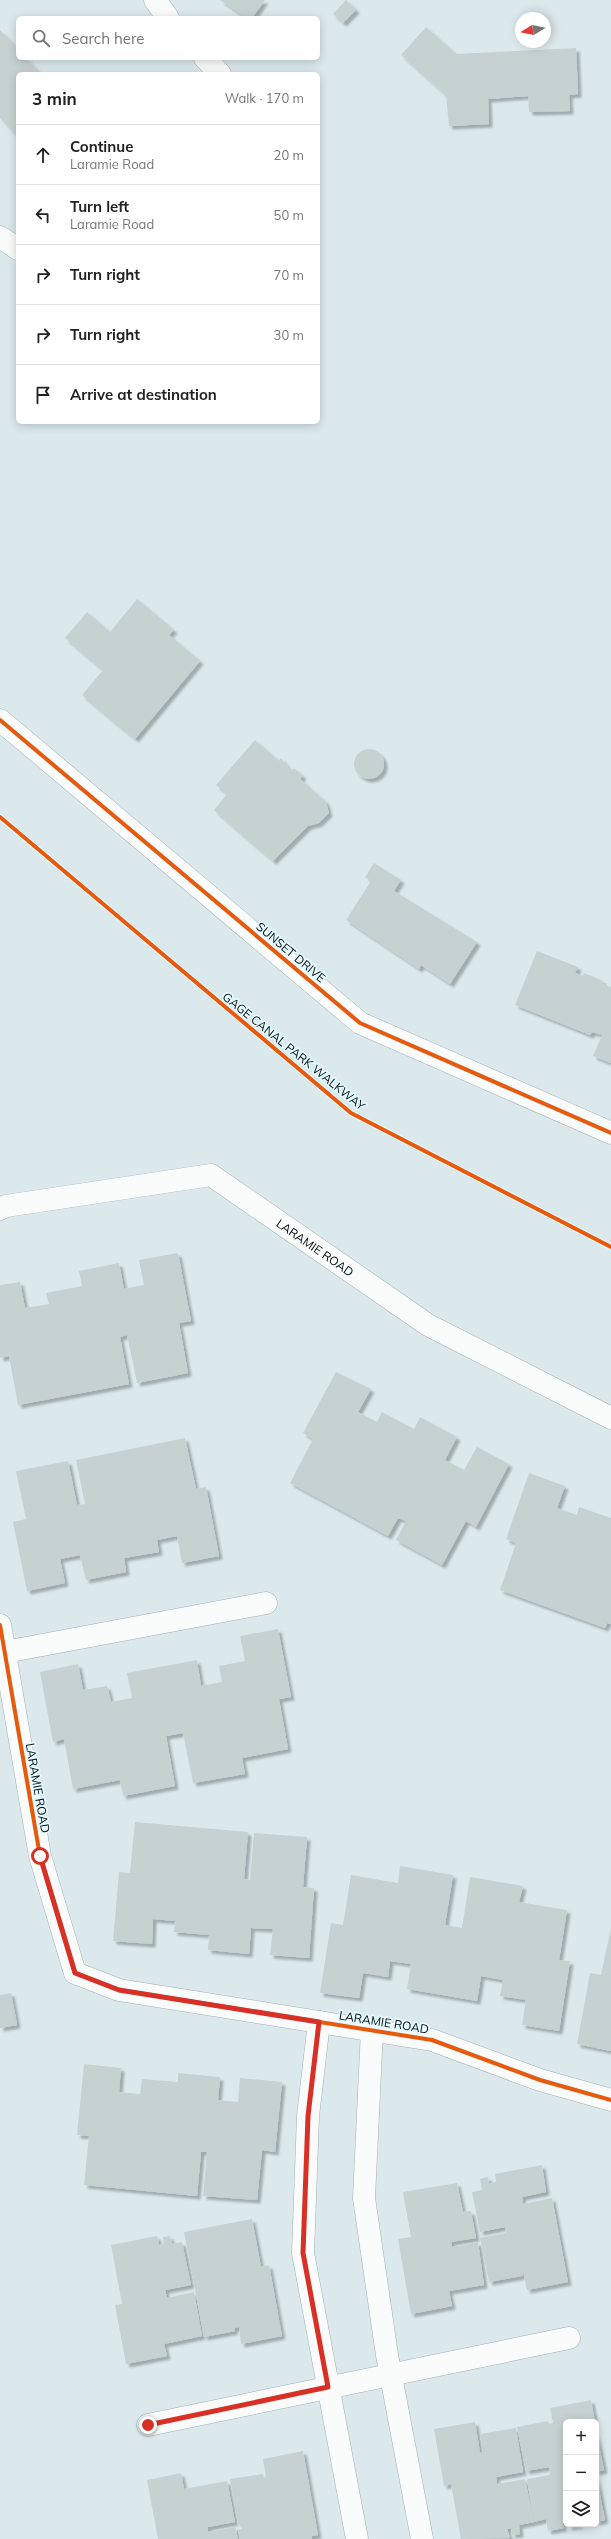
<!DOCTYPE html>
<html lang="en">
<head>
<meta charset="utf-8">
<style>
  body { margin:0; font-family:Mulish,sans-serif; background:#f6f6f6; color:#222 }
  .controls { position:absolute; right:12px; bottom:12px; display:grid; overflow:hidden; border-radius:6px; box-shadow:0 2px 10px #0003 }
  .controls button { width:36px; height:36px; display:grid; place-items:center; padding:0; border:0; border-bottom:1px solid #e0e0e0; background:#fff; color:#222; font:20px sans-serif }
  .compass { position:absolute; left:515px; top:12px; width:36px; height:36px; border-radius:50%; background:#fff; box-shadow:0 2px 10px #0003; rotate:260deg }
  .stop { position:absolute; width:12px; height:12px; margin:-9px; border:3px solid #d93025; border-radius:50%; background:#fff }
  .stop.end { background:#d93025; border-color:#fff; box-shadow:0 1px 4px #0008 }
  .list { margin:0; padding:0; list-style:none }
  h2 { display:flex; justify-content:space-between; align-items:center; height:52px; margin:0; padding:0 16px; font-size:17px }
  h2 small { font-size:13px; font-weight:400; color:#767676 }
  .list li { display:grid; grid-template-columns:26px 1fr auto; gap:12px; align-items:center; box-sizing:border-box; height:60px; padding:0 16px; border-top:1px solid #e0e0e0 }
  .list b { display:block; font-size:15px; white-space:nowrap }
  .list p { margin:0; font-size:13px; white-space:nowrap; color:#767676 }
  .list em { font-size:13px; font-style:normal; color:#767676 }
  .icon { flex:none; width:22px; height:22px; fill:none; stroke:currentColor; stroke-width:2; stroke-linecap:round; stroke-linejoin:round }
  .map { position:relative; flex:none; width:611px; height:2539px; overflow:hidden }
  .search { position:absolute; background:#fff; box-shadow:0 2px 10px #0003; left:16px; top:16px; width:304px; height:44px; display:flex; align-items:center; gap:10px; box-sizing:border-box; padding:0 14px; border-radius:6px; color:#767676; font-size:15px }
  .panel { position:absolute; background:#fff; box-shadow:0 2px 10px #0003; left:16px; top:72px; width:304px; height:352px; border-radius:6px }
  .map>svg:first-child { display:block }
</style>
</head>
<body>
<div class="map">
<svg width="611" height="2539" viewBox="0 0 611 2539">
  <defs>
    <filter id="shadow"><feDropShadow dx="3.5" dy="3.5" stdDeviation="1" flood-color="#0004"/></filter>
  </defs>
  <rect width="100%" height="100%" fill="#dbe9ec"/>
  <g fill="#c6d2d1" filter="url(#shadow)">
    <path d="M 220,0 L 265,0 L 252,18 L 246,18 Z"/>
    <path d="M 346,0 L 356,10 L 343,23 L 333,14 Z"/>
    <path d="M 426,27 L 456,54 L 576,48 L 578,94 L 569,95 L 570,111 L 529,112 L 528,96 L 488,99 L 489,124 L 449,126 L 446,95 L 401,55 Z"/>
    <path d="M 0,30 L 18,49 L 18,58 L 26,58 L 41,74 L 18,74 L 18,137 L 0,118 Z"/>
    <path d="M 137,599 L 174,630 L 169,635 L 200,661 L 135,739 L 82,695 L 103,670 L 65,638 L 87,612 L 110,632 Z"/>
    <path d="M 255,740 L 279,761 L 281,758 L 291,771 L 294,768 L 303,776 L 300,779 L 326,802 L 329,813 L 319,823 L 308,826 L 273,861 L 214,810 L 227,794 L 216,785 Z"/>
    <circle cx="369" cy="764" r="15"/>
    <path d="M 374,863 L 401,880 L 394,891 L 477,942 L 450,984 L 421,965 L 419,969 L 346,920 L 371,881 L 365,877 Z"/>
    <path d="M 537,951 L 578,967 L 575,973 L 583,976 L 584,973 L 603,981 L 602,984 L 611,987 L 611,1063 L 593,1056 L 602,1035 L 592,1032 L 590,1035 L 515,1005 Z"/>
    <path d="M 178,1253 L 191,1321 L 179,1323 L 188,1373 L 137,1383 L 127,1335 L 120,1337 L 129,1384 L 18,1405 L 9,1356 L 0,1358 L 0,1285 L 20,1282 L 25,1308 L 49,1304 L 46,1293 L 82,1286 L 79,1271 L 119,1263 L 124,1289 L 144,1285 L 139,1260 Z"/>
    <path d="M 336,1372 L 371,1389 L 358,1412 L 377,1422 L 382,1412 L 414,1429 L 420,1417 L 457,1437 L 445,1460 L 464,1470 L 477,1447 L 509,1464 L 476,1527 L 466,1521 L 442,1565 L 396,1540 L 406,1521 L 398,1518 L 388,1536 L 290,1483 L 313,1439 L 303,1433 Z"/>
    <path d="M 185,1438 L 196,1489 L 206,1487 L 219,1556 L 182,1563 L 177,1536 L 157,1540 L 159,1552 L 124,1558 L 126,1572 L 86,1580 L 80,1555 L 60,1559 L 65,1583 L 27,1591 L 13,1522 L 26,1519 L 16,1471 L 68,1461 L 77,1505 L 85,1504 L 76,1460 Z"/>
    <path d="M 529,1473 L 565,1486 L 557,1508 L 577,1515 L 579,1507 L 611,1518 L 611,1624 L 607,1623 L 605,1628 L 500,1590 L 516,1543 L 506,1539 Z"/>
    <path d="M 278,1629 L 291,1697 L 279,1699 L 288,1749 L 242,1758 L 245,1774 L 193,1783 L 183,1733 L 166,1736 L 175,1786 L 123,1796 L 120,1780 L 73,1789 L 64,1739 L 53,1742 L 40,1672 L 78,1664 L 83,1690 L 107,1686 L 111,1702 L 132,1698 L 127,1673 L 197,1660 L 201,1686 L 222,1682 L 219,1666 L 245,1661 L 240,1636 Z"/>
    <path d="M 135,1822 L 248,1832 L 244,1879 L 250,1880 L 254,1833 L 307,1837 L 303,1887 L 314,1888 L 309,1958 L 270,1955 L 273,1929 L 251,1928 L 249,1954 L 208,1950 L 209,1935 L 174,1932 L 175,1921 L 153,1919 L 152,1944 L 113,1941 L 119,1872 L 130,1873 Z"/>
    <path d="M 400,1866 L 453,1875 L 445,1925 L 462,1928 L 470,1877 L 523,1886 L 519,1902 L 567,1910 L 559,1960 L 570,1961 L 559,2031 L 522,2025 L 526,2000 L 500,1996 L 503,1980 L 481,1976 L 477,2001 L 407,1989 L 411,1964 L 390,1961 L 388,1977 L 363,1973 L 359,1998 L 320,1993 L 331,1923 L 343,1925 L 351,1875 L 398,1883 Z"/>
    <path d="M 611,1928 L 611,2051 L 577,2044 L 590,1973 L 601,1975 Z"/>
    <path d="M 11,1993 L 17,2025 L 0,2028 L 0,1995 Z"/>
    <path d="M 84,2064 L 121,2068 L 119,2092 L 140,2094 L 142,2079 L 178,2082 L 178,2073 L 220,2077 L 218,2100 L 238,2102 L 240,2078 L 282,2082 L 275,2152 L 262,2150 L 257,2200 L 203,2196 L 207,2152 L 201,2152 L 197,2196 L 84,2185 L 89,2136 L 77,2135 Z"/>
    <path d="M 542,2165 L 546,2192 L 522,2197 L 523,2204 L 552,2198 L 568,2282 L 527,2290 L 523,2271 L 522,2276 L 489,2282 L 480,2238 L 506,2233 L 505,2227 L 480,2232 L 472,2192 L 482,2190 L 480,2179 L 488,2177 L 489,2184 L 496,2182 L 495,2174 Z"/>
    <path d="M 457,2183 L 463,2212 L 471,2211 L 476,2238 L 451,2242 L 452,2247 L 478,2242 L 484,2285 L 449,2291 L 452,2306 L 411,2314 L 398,2239 L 411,2237 L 403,2192 Z"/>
    <path d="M 252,2219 L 261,2267 L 269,2265 L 282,2336 L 241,2344 L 239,2327 L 234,2328 L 235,2331 L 204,2337 L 184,2232 Z"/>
    <path d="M 157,2236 L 159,2245 L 164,2244 L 163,2237 L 170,2236 L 172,2244 L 182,2242 L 191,2285 L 165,2290 L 167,2298 L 194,2292 L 202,2336 L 164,2344 L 167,2356 L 126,2364 L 115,2305 L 122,2304 L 111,2245 Z"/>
    <path d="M 591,2400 L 595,2422 L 566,2422 L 566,2522 L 562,2523 L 564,2528 L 548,2531 L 546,2519 L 534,2522 L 527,2479 L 550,2475 L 549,2467 L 526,2471 L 517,2427 L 548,2421 L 549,2424 L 553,2423 L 550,2408 Z"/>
    <path d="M 475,2422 L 480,2453 L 483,2452 L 480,2434 L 516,2428 L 523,2472 L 496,2477 L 497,2484 L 525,2479 L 534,2522 L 519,2525 L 520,2534 L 512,2535 L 511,2528 L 507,2529 L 510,2538 L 461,2539 L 451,2484 L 444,2486 L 434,2429 Z"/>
    <path d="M 596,2432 L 604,2470 L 596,2472 Z"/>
    <path d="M 303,2451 L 318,2535 L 312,2536 L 312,2539 L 240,2539 L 238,2530 L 242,2529 L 241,2524 L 238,2524 L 230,2479 L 263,2474 L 264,2479 L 266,2478 L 263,2459 Z"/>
    <path d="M 181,2473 L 184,2489 L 227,2481 L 235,2522 L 208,2527 L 208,2532 L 235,2527 L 238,2539 L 158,2539 L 147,2480 Z"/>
    <path d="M 596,2475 L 605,2520 L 596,2522 Z"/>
    <path d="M 568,2524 L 580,2524 L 580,2525 L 569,2527 Z"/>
  </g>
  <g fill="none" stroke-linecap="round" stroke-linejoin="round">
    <g stroke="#a6b0b3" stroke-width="23">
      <g id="minor">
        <path d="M 155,0 L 168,18"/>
        <path d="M 205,58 L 220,74"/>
        <path d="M 0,237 L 18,249"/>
        <path d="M 0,720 L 360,1023 L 611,1133"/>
        <path id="s1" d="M 0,1209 L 6,1206 L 211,1175 L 428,1325 L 611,1418"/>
        <path d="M 0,1625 L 40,1856 L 75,1973 L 119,1990 L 432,2040 L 540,2080 L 611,2100"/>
        <path d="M 5,1652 L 266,1603"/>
        <path d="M 319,2022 L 308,2116 L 303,2253 L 357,2539"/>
        <path d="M 372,2030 L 364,2198 L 387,2355 L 422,2539"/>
        <path d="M 148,2425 L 569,2338"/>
      </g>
    </g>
    <use href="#minor" stroke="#fafcfc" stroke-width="22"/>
    <g stroke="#e4faff" stroke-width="6">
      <g id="cycleway">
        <path d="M 0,720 L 360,1023 L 611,1133"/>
        <path d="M 0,817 L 351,1113 L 611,1247"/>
        <path d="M 0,1625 L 40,1856 L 75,1973 L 119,1990 L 432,2040 L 540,2080 L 611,2100"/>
      </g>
    </g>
    <use href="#cycleway" stroke="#e8590c" stroke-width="4"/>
  </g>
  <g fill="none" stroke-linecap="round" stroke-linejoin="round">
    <path stroke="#d93025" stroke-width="5" d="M 40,1856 L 75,1973 L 119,1990 L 319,2022 L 308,2116 L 303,2253 L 328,2387 L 148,2425"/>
  </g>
  <g text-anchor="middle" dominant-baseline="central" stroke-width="3.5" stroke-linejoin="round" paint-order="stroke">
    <g font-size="12" fill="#050e10" stroke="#e4faff">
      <text transform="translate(291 952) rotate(40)">SUNSET DRIVE</text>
      <text transform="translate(294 1051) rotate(39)">GAGE CANAL PARK WALKWAY</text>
      <text stroke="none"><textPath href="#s1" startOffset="341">LARAMIE ROAD</textPath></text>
      <text transform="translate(38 1788) rotate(80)">LARAMIE ROAD</text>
      <text transform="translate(384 2022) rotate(9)">LARAMIE ROAD</text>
    </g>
  </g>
</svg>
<div class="controls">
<button>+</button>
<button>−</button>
<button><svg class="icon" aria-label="layers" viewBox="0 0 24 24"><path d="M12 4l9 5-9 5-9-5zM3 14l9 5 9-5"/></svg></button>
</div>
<svg class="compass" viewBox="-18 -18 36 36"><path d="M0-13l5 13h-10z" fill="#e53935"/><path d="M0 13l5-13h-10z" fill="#767676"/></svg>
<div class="stop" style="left:40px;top:1856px"></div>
<div class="stop end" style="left:148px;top:2425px"></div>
<div class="search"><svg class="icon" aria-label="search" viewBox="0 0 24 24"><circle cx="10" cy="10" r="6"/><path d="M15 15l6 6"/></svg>Search here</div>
<section class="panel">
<h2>3 min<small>Walk · 170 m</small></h2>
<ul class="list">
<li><svg class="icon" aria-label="ahead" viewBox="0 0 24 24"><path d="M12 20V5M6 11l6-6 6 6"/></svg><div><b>Continue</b><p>Laramie Road</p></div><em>20 m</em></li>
<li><svg class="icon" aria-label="left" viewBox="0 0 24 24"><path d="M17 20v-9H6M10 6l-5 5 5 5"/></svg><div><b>Turn left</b><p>Laramie Road</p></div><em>50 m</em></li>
<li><svg class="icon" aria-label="right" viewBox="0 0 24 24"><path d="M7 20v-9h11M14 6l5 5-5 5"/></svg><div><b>Turn right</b></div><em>70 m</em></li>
<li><svg class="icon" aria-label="right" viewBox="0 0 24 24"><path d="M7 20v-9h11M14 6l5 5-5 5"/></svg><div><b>Turn right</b></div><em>30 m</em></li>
<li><svg class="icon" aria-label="arrive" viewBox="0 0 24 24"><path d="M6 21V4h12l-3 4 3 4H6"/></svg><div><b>Arrive at destination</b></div></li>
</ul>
</section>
</div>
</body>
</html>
